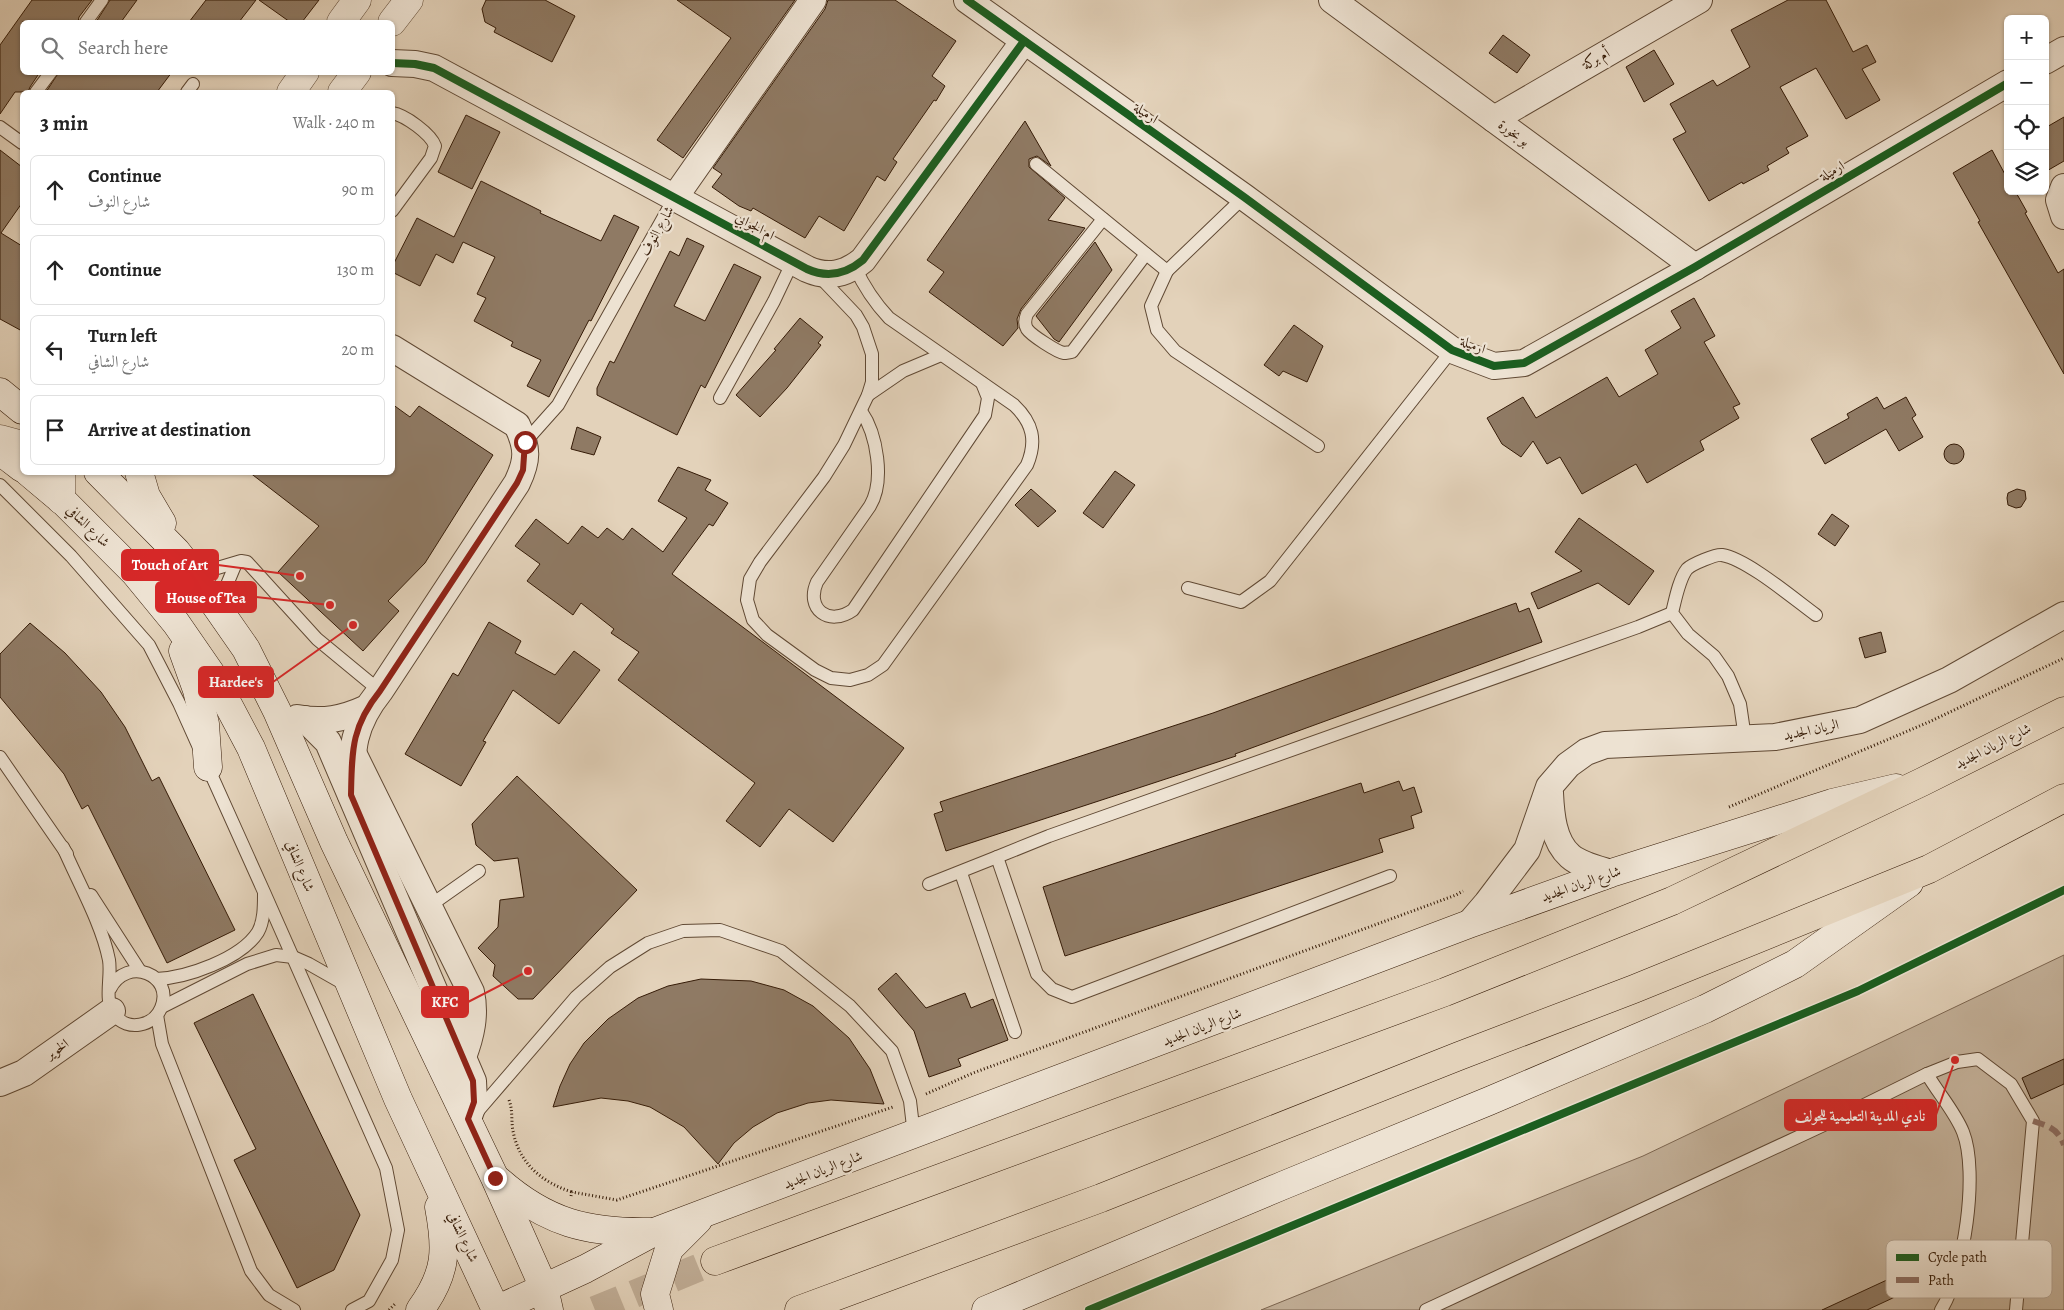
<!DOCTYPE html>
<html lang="en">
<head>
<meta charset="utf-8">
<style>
  body { margin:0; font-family:Alegreya,Amiri,serif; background:#f6f6f6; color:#222 }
  .controls { position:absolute; right:15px; top:15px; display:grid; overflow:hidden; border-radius:8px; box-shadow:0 1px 4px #0004 }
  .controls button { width:45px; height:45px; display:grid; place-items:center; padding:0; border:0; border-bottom:1px solid #e0e0e0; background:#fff; color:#222; font:25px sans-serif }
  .stop { position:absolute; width:15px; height:15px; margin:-11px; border:4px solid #8f2418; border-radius:50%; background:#fff }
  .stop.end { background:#8f2418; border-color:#fff; box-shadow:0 1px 5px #0008 }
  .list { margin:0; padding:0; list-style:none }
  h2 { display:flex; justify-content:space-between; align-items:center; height:65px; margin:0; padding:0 20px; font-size:21px }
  h2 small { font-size:16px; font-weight:400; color:#767676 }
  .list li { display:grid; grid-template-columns:32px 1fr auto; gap:15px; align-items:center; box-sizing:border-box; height:70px; margin:0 10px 10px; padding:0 10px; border:1px solid #e0e0e0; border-radius:8px }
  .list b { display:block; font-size:19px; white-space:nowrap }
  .list p { margin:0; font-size:16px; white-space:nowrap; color:#767676 }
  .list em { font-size:16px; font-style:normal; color:#767676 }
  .icon { flex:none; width:28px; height:28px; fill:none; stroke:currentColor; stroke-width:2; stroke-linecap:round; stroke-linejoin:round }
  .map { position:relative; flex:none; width:2064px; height:1310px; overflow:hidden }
  .search { position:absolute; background:#fff; box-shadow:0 1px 4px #0004; left:20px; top:20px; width:375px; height:55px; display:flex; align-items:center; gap:12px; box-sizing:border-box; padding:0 18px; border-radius:8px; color:#767676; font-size:19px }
  .panel { position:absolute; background:#fff; box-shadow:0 1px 4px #0004; left:20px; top:90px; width:375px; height:385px; border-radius:8px }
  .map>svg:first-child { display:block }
</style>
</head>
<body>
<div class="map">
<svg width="2064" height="1310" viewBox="0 0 2064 1310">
  <rect width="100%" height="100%" fill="#e3d2ba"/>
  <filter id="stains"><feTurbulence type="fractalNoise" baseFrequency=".004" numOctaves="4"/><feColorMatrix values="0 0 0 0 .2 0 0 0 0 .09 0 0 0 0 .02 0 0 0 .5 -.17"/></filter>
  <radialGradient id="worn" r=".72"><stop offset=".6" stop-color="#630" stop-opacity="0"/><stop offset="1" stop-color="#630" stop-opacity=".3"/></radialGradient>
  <path fill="#c5b39c" stroke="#7d6752" d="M 2064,955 L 2064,1310 L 1261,1310 L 1643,1156 Z"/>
  <g fill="#8f7a64" stroke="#351b07">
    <path d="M 32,0 L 92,0 L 79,17 L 78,22 L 22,22 L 22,72 L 40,72 L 30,87 L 28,92 L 15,92 L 0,114 L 0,45 Z"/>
    <path d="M 110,0 L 137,0 L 121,22 L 96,22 Z"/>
    <path d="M 206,0 L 256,0 L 239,22 L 189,22 Z"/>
    <path d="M 259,0 L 319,0 L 302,22 L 290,22 Z"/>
    <path d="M 486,0 L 545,0 L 575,16 L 552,62 L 494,32 L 496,28 L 485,22 L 482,9 Z"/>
    <path d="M 677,0 L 795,0 L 683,158 L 657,140 L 731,38 Z"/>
    <path d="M 828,0 L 895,0 L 956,41 L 932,76 L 945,86 L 936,101 L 934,100 L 893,159 L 897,162 L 885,181 L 877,176 L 844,231 L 819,216 L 805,238 L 753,208 L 751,211 L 739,206 L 712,187 L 722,174 L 713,168 L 825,9 Z"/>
    <path d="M 1788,0 L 1826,0 L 1853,52 L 1867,45 L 1876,62 L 1862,69 L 1880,100 L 1846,119 L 1816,68 L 1780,87 L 1808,136 L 1786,148 L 1789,153 L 1767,166 L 1769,170 L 1743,184 L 1742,182 L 1709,201 L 1673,139 L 1686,132 L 1670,104 L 1713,80 L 1717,86 L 1750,67 L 1731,30 Z"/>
    <path d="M 1503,35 L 1530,55 L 1517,73 L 1489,53 Z"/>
    <path d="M 1654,50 L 1674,84 L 1644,102 L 1626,67 Z"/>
    <path d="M 59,72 L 172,72 L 157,92 L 46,92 Z"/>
    <path d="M 466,115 L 500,132 L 472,189 L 438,172 Z"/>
    <path d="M 2064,117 L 2064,161 L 2045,172 L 2045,128 Z"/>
    <path d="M 1025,121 L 1051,166 L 1037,156 L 1029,159 L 1029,167 L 1065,198 L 1048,220 L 1085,228 L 1021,309 L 1017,319 L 1018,328 L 1003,346 L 929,292 L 944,272 L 927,260 Z"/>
    <path d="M 0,150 L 22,167 L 22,203 L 1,233 L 22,246 L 22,331 L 0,319 Z"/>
    <path d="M 1992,150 L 2008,180 L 2008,191 L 2014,191 L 2018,196 L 2027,212 L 2025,213 L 2058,273 L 2064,269 L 2064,374 L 1978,222 L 1980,221 L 1953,173 Z"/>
    <path d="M 481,181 L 541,211 L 540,213 L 601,241 L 614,215 L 639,227 L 591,321 L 589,320 L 549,397 L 527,386 L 541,360 L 511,346 L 513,342 L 474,321 L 486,298 L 477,294 L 495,257 L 463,242 L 453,263 L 436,254 L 420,286 L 392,272 L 392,267 L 417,218 L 454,237 Z"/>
    <path d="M 687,238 L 704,246 L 674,306 L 705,321 L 734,264 L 761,277 L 705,388 L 701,385 L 677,435 L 597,395 L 597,388 L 610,361 L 614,363 L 670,251 L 679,256 Z"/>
    <path d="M 1095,242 L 1112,270 L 1059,342 L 1054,339 L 1036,316 Z"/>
    <path d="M 1694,298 L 1715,336 L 1704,342 L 1740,404 L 1733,407 L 1739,418 L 1700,441 L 1704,450 L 1647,483 L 1636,464 L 1582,494 L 1560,457 L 1547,464 L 1533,441 L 1521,457 L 1502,444 L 1487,418 L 1523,397 L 1536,418 L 1607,377 L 1619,397 L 1658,374 L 1645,350 L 1681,328 L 1671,311 Z"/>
    <path d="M 800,318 L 823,337 L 818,343 L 821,345 L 787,388 L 760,417 L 736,395 L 776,350 L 774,349 Z"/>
    <path d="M 1294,325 L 1323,346 L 1307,382 L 1283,371 L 1279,376 L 1264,365 Z"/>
    <path d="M 1877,397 L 1884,409 L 1906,397 L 1916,415 L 1912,418 L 1923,437 L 1899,451 L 1886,429 L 1825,464 L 1811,439 L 1849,418 L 1847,414 Z"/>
    <path d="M 392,404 L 410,417 L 419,406 L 493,455 L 425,563 L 388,601 L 399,611 L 363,651 L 278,572 L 319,526 L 249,472 L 392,472 Z"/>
    <path d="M 577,427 L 601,437 L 594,455 L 571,449 Z"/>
    <circle cx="1954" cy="454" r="10"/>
    <path d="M 678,467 L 711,480 L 705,490 L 728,503 L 713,526 L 709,524 L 672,574 L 904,748 L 833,842 L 789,809 L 760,847 L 726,821 L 755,783 L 618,680 L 639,652 L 611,633 L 614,629 L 581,603 L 573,615 L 527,581 L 540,564 L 515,546 L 536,519 L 568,544 L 582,526 L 598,538 L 607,528 L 623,540 L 632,528 L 663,552 L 687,518 L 658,501 Z"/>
    <path d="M 1115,471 L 1135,485 L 1103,528 L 1083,513 Z"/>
    <path d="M 1031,489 L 1056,511 L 1038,527 L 1015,505 Z"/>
    <path d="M 2017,489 L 2025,491 L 2026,499 L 2021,507 L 2016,508 L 2008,505 L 2007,498 L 2008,493 Z"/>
    <path d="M 1832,514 L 1849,526 L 1835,546 L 1818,534 Z"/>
    <path d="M 1579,518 L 1654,571 L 1629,605 L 1598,583 L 1538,609 L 1531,593 L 1582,571 L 1555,552 Z"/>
    <path d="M 1516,603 L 1519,612 L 1529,608 L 1542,642 L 1235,754 L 1236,756 L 946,851 L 934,814 L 943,811 L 940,802 L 1213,713 Z"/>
    <path d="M 489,622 L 521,641 L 515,653 L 555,675 L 574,651 L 600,670 L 559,724 L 513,690 L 483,741 L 486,742 L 461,786 L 405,754 L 453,673 L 458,676 Z"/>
    <path d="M 30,623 L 65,653 L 101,692 L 125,727 L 152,781 L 159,777 L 235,930 L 167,963 L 88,805 L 82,809 L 64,774 L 0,697 L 0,654 Z"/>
    <path d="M 1881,632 L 1886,652 L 1865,658 L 1859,638 Z"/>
    <path d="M 517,776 L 637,890 L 533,999 L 518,999 L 493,976 L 495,965 L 478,948 L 498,927 L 500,900 L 524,897 L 518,858 L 494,861 L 476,845 L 472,824 Z"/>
    <path d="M 1399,781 L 1403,791 L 1414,787 L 1422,812 L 1411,816 L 1414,828 L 1379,839 L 1383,852 L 1065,956 L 1043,887 L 1361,783 L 1364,793 Z"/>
    <path d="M 896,973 L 926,1008 L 965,993 L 971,1008 L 993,999 L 1008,1040 L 958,1059 L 961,1066 L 929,1077 L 914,1031 L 878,989 Z"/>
    <path d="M 701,979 L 751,981 L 784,990 L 813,1006 L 849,1038 L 870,1069 L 884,1104 L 831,1100 L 808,1103 L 777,1113 L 753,1127 L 734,1143 L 718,1164 L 684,1127 L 650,1107 L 628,1101 L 601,1098 L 553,1107 L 560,1086 L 570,1064 L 584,1043 L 608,1019 L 638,998 L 668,986 Z"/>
    <path d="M 253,994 L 360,1215 L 334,1270 L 297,1288 L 234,1160 L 256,1149 L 194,1023 Z"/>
    <path d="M 2064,1059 L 2064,1084 L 2031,1099 L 2022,1078 Z"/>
    <path d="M 1902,1273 L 1910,1290 L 1867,1310 L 1822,1310 Z"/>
  </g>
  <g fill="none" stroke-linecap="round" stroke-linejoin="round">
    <path stroke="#c0ad96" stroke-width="28" stroke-dasharray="28 14" stroke-linecap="butt" d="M 595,1310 L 715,1261"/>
    <g stroke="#604934" stroke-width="14">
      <g id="service">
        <path d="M 86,22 L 102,0"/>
        <path d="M 36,92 L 51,72"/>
        <path d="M 187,92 L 193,84"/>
        <path d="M 392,113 C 405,115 431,134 435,146 L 431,158 L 392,211"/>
        <path d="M 0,127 L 22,143"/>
        <path d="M 1036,164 L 1167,271 L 1244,197"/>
        <path d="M 1103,219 L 1027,314 C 1025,319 1024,324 1027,329 C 1031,335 1057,352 1064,353 C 1066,353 1070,352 1072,352 L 1146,254"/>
        <path d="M 1167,271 L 1151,306 L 1157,330 L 1175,351 L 1318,446"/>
        <path d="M 819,276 L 856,315 L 863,327 L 872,354 L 872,382 L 868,395 L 844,445 L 824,477 L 760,562 L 750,579 L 747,600 L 753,620 L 767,635 L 815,670 L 831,678 L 850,680 L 868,675 L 883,665 L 1027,465 C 1037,441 1033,423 1014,405 L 889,318 C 874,302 864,287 855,267"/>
        <path d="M 868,395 L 903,371 L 941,355"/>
        <path d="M 720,398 L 774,301 L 793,261"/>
        <path d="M 861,411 C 877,434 885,481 870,506 L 817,582 C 805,609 829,627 853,610 L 985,415 L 988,398 L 982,383"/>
        <path d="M 525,442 L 558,405 L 675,197"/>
        <path d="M 0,485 L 71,556 L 149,645 L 179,703 L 264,892 L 386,1168 L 398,1230 L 392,1260 L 369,1301 L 352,1310"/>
        <path d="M 191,570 L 214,569 L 241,561 L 247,562 L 317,639 L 380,691"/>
        <path d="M 1188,588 L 1241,602 L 1270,581 L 1452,350"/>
        <path d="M 221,610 L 226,587 L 236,563"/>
        <path d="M 1745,738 L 1740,704 L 1728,676 L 1714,656 L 1688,634 L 1672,613 C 1675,601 1679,579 1687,569 C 1692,564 1716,554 1722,555 C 1747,559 1794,599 1816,615"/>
        <path d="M 0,757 L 67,854"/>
        <path d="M 63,847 C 78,882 102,924 109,960 C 112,978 103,1001 115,1015 C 127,1032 154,1026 161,1008 C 175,975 127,955 110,989"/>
        <path d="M 961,873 L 1015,1032"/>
        <path d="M 1390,876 L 1072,997 L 1052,989 L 1037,974 L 997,857 L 1049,836 L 1638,627 L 1672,613"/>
        <path d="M 929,884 L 997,857"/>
        <path d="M 91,895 L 140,971"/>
        <path d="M 428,907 L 479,871"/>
        <path d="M 156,979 C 186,978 241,959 258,932 C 264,921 264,907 264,894"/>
        <path d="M 162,1007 L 247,964 L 276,955 L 293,957 L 309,964 L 346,985"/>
        <path d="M 157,1015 L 162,1044 L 251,1271 L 269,1295 L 294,1310"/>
        <path d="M 1927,1074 L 1957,1062 L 1978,1059 L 2011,1084 L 2033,1121 L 2016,1310"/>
        <path d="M 477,1112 L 576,997 L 610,967 L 648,943 L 683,931 L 720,930 L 781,951 L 850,1006 L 892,1051 L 910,1101 L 914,1135"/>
        <path d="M 1426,1310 L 1828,1123 L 1927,1074 C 1938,1093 1955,1112 1963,1132 C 1979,1172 1964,1274 1941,1310"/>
      </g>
    </g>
    <g stroke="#604934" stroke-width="28">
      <g id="minor">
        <path d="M 967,0 L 1244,197 L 1452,350 L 1494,366 L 1524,363 L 1695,267 L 2008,83"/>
        <path d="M 1332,0 L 1695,267"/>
        <path d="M 2045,61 L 2064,50"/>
        <path d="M 392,63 L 415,64 L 434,68 L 807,269 C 827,278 845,275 863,260 L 1024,41"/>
        <path d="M 1494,119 L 1699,0"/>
        <path d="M 2064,187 L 2059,200 L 2064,216"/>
        <path d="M 675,197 L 813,0"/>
        <path d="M 297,718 C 323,723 343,719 367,708"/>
        <path d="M 305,719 L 328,742 L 473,1081 L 474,1102 L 468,1119"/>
        <path d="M 354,755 L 471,992 C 476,1015 471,1036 463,1057"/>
        <path d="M 1550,793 C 1551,814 1553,841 1570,856 C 1580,865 1598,869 1611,873"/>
        <path d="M 351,795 C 352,752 351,727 380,691 L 517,483 C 528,460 528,448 517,425 L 392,348"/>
        <path d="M 1469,924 L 1487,903 L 1527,850 L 1549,787 L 1568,765 L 1586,752 L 1605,745 L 1775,737 L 1860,720 L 1949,680 L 2064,615"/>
        <path d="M 0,1083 L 24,1073 L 112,1011"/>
      </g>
    </g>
    <g stroke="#604934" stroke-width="29">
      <g id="tertiary">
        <path d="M 341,22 L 357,0"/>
        <path d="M 392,22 L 409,0"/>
        <path d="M 291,92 L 305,72"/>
        <path d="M 342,92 L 357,72"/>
        <path d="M 0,439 L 22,445"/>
        <path d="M 61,500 L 61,472"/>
      </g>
    </g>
    <g stroke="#351b07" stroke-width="29">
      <g id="secondary">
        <path d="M 0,392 L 22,410"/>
        <path d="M 0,451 L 22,468"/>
        <path d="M 28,472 L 65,503 L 135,573 L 176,623 L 214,678 L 251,748 L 398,1099 L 496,1310"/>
        <path d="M 98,472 L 176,551 L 191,570 L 246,649 L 277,711 L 334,842 L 495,1178 L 544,1288 L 549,1310"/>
        <path d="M 139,472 L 146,496 L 162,523"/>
        <path d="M 183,651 L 197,690 L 205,724 L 208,767"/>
        <path d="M 499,1181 C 547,1223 588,1233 650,1232"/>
        <path d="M 420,1310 C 447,1273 447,1250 439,1207"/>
        <path d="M 496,1310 L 585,1269 L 654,1232 L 1469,924 L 1611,873 L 1832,803 L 1896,788"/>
        <path d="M 659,1310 L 655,1294 L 669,1249 L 698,1220"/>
        <path d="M 986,1310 L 1284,1185 L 1489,1101 L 1705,1009 L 1795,964 L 1909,883"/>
      </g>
    </g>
    <g stroke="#351b07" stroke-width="29">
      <g id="trunk">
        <path d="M 715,1261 L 1445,992 L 1672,901 L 1922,782 L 2064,711"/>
        <path d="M 799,1310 L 1101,1198 L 1459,1056 L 1634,989 L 1929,869 L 2064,798"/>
      </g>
    </g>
    <g stroke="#351b07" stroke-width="3" stroke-dasharray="1 2.5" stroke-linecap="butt">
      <path d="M 1729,807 L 1929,722 L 2064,658"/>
      <path d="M 926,1094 L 973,1073 L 1456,895 L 1463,891"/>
      <path d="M 509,1100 C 513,1110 511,1121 513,1131 C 519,1163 541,1182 572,1192"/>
      <path d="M 571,1196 L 572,1192 L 617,1200 L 893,1107"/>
      <path d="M 389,1310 L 395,1304"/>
    </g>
    <use href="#service" stroke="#ede2d2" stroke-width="12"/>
    <use href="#minor" stroke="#ede2d2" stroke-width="26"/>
    <use href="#tertiary" stroke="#ede2d2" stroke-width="28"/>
    <use href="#secondary" stroke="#ede2d2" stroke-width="28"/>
    <use href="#trunk" stroke="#e3d2ba" stroke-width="28"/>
    <path stroke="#8d6e63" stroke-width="6" stroke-dasharray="12 6" stroke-linecap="butt" d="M 2033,1121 C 2049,1126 2058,1129 2064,1145"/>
    <g stroke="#ede2d2" stroke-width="11">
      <g id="cycleway">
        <path d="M 967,0 L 1244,197 L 1452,350 L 1494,366 L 1524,363 L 1695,267 L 2008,83"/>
        <path d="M 392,63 L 415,64 L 434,68 L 807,269 C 827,278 845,275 863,260 L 1024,41"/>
        <path d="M 1089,1310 L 1858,991 L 2064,890"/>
      </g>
    </g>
    <use href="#cycleway" stroke="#1b5e20" stroke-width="8"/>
  </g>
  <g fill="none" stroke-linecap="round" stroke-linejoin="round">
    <path stroke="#8f2418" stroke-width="6" d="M 495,1178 L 468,1119 L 474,1102 L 473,1081 L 351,795 C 352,751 351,727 380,691 L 517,483 L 523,470 L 525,442"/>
  </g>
  <g text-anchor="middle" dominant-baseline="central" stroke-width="4.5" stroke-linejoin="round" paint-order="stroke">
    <g font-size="14" fill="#351b07" stroke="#ede2d2">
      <text transform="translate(1596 59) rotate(-30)">أم بركة</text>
      <text transform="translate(1146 113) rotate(35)">ارميلة</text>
      <text transform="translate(1514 133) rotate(36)">بو بخورة</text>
      <text transform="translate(1832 171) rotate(-30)">ارميلة</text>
      <text transform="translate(755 226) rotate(29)">ام الجوابي</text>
      <text transform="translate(657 231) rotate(-61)">شارع النوف</text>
      <text transform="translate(1473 345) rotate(21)">ارميلة</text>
      <text transform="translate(88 526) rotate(44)">شارع الشافي</text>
      <text transform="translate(1811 730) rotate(-12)">الريان الجديد</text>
      <text transform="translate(1993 746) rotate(-27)">شارع الريان الجديد</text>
      <text transform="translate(300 866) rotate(68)">شارع الشافي</text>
      <text transform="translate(1581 884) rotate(-19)">شارع الريان الجديد</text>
      <text transform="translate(1202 1027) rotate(-21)">شارع الريان الجديد</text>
      <text transform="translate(57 1049) rotate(-35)">الخوير</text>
      <text transform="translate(823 1170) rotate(-21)">شارع الريان الجديد</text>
      <text transform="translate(463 1237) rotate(65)">شارع الشافي</text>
    </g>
  </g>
  <rect x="1886" y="1240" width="166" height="58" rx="8" fill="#ede2d2" stroke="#b6a695" stroke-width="1"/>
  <rect x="1896" y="1254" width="23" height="7" fill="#1b5e20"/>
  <rect x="1896" y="1277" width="23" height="6" fill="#8d6e63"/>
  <g font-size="14" fill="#351b07">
    <text x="1928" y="1262">Cycle path</text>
    <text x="1928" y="1285">Path</text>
  </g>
  <path fill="none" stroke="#d62828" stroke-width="2" d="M300 576L218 565M330 605L256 597M353 625L273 682M528 971L468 1002M1955 1060L1936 1115"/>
  <g fill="#d62828" stroke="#ede2d2" stroke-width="2">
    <circle cx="300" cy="576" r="5"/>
    <circle cx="330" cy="605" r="5"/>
    <circle cx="353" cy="625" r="5"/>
    <circle cx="528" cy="971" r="5"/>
    <circle cx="1955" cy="1060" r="5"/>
  </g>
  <g fill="#d62828" stroke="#d62828" stroke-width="2">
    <rect x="122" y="550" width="96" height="30" rx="5"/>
    <rect x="156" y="582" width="100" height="30" rx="5"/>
    <rect x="199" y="667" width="74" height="30" rx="5"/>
    <rect x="422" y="987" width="46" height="30" rx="5"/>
    <rect x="1785" y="1100" width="151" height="30" rx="5"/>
  </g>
  <g font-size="15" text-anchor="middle" font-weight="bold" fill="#fff">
    <text x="170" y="570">Touch of Art</text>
    <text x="206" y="603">House of Tea</text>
    <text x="236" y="687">Hardee's</text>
    <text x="445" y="1007">KFC</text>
    <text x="1860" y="1121">نادي المدينة التعليمية للجولف</text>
  </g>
  <rect width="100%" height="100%" filter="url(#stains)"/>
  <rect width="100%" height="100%" fill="url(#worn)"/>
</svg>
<div class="controls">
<button>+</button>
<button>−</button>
<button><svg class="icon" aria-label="locate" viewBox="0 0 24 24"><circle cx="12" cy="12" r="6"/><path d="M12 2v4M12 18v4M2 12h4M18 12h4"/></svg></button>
<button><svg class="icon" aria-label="layers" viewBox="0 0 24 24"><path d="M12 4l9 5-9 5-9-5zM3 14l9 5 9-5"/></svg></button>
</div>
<div class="stop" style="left:525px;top:442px"></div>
<div class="stop end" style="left:495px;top:1178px"></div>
<div class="search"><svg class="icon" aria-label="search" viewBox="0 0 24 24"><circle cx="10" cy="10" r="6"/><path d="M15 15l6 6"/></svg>Search here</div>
<section class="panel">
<h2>3 min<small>Walk · 240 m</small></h2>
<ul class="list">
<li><svg class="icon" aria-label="ahead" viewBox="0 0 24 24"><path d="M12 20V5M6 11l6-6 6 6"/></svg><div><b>Continue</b><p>شارع النوف</p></div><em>90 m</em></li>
<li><svg class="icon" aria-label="ahead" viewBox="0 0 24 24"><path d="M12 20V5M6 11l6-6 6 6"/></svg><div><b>Continue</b></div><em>130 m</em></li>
<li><svg class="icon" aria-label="left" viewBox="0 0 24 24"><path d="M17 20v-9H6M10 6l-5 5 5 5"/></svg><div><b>Turn left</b><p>شارع الشافي</p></div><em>20 m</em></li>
<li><svg class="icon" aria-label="arrive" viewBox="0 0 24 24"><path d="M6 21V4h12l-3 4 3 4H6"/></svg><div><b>Arrive at destination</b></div></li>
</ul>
</section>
</div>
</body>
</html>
